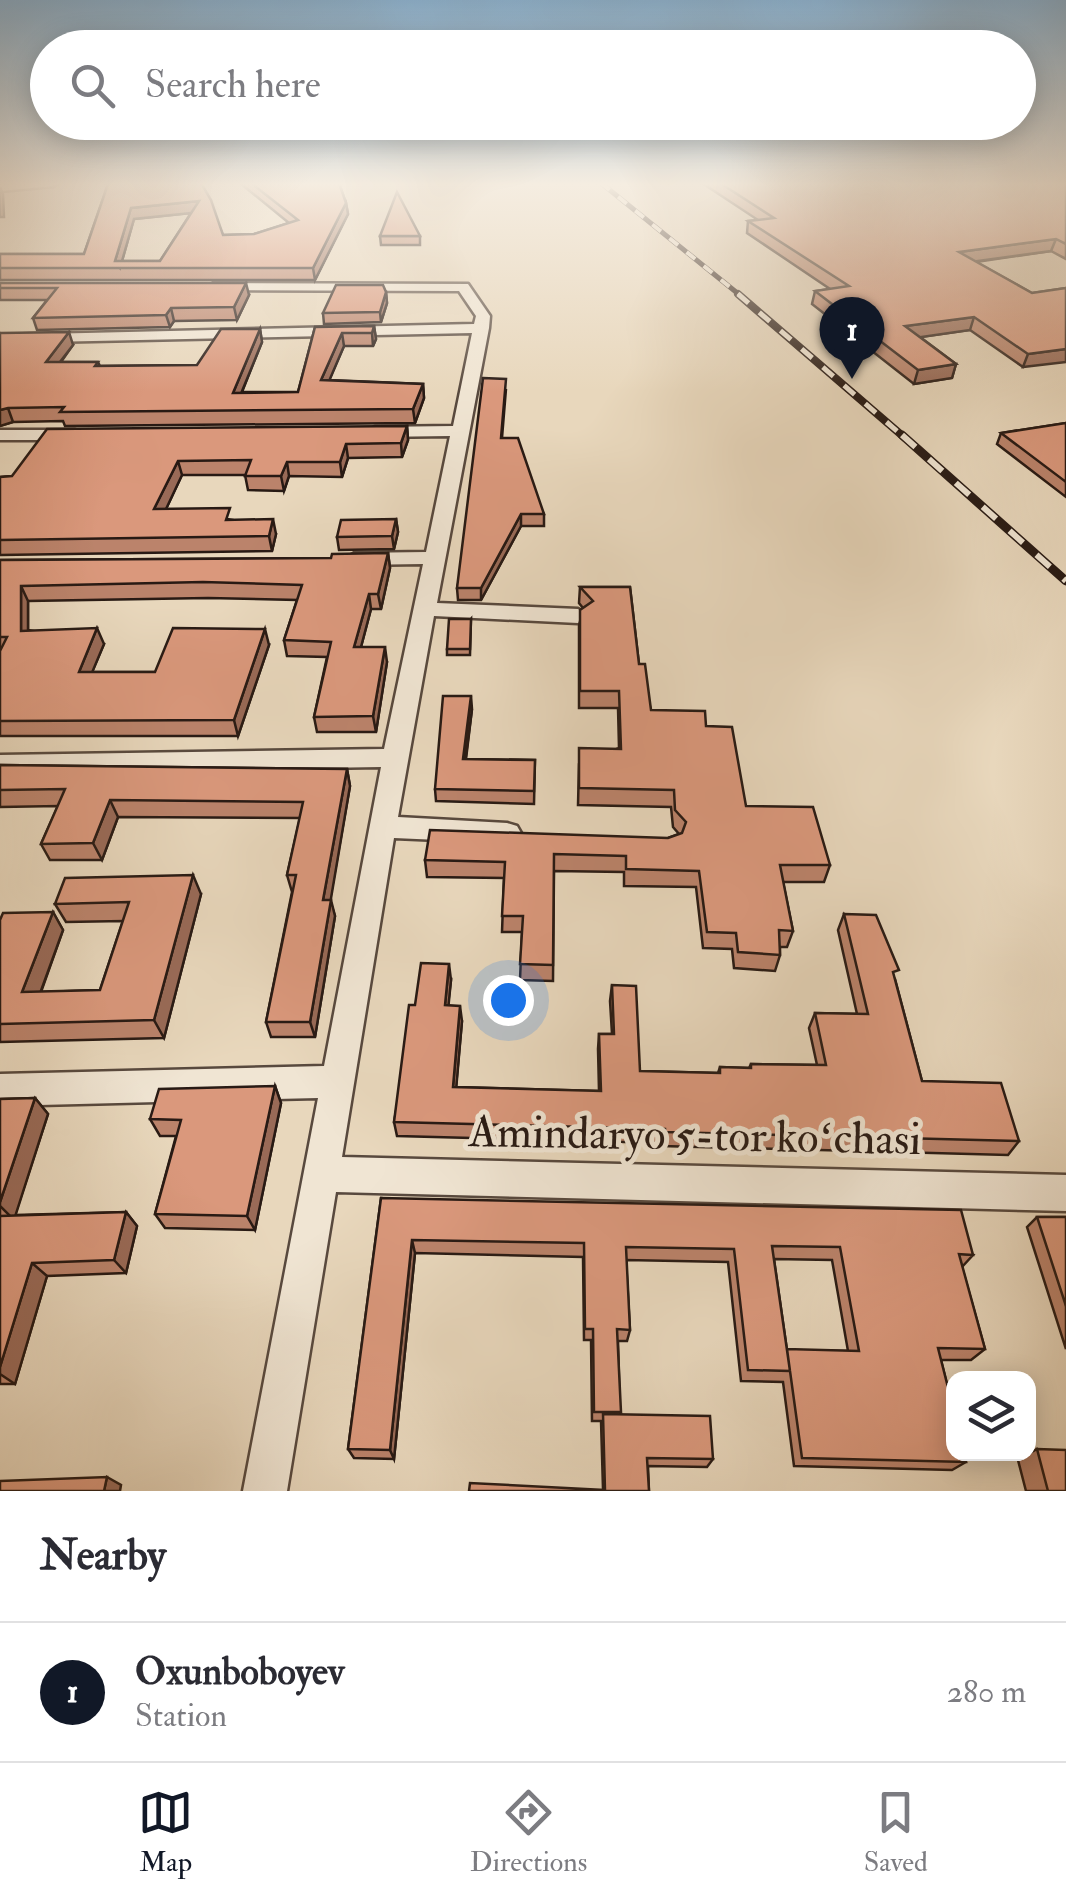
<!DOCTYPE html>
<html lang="en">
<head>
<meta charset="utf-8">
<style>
  body { margin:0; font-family:"IM FELL Double Pica",serif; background:#f7f7f7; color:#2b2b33 }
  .controls { position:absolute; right:30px; bottom:30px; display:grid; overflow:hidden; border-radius:20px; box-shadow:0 5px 25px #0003 }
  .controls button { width:90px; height:90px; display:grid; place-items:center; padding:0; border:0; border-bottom:2px solid #e1e1e2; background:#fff; color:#2b2b33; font:50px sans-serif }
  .you { position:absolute; left:508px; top:1000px; width:35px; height:35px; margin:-25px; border:8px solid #fff; border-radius:50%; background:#1a73e8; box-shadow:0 0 0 15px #1a73e833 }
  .badge { display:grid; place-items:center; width:65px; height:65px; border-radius:50%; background:#111827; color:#fff; font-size:32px; font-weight:700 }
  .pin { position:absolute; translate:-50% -82px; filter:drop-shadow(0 2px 5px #0008) }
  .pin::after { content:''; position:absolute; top:52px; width:35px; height:30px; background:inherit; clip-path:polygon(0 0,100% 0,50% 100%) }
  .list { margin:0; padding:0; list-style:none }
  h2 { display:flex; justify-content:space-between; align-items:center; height:130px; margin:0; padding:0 40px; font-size:42px }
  h2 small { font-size:32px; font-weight:400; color:#7c7c81 }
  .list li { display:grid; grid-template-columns:65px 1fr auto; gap:30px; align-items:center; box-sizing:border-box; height:140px; padding:0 40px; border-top:2px solid #e1e1e2 }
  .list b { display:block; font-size:38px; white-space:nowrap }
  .list p { margin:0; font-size:32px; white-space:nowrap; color:#7c7c81 }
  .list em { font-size:32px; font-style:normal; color:#7c7c81 }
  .icon { flex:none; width:55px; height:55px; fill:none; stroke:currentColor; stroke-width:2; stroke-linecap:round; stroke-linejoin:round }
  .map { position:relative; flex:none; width:1066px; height:1491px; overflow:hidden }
  .search { position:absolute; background:#fff; box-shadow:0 5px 25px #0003; left:30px; right:30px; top:30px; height:110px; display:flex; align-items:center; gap:25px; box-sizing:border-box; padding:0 35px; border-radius:55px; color:#7c7c81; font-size:38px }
  .sheet { height:270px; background:#fff }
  nav { display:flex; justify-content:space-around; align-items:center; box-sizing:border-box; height:140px; border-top:2px solid #e1e1e2; background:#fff; font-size:28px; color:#7c7c81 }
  nav a { display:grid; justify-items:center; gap:5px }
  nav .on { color:#111827 }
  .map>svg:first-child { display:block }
</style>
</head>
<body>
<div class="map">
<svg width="1066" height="1491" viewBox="0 0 1066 1491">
  <rect width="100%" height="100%" fill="#e8d7bc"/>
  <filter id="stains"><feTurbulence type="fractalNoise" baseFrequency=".002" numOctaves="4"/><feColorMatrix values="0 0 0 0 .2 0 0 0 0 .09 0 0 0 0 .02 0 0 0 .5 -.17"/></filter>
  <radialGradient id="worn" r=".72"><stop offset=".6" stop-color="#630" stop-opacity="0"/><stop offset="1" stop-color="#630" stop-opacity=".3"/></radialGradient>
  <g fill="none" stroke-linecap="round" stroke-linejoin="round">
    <g stroke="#58493e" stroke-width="5">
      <g id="minor">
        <path d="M 58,183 L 53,186 L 0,191 L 0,185 Z"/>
        <path d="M 214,283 L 468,284 L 490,316 L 489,328 L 437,603 L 578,609 L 589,616 L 578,623 L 434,616 L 398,817 L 507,823 L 517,826 L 521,833 L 517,840 L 507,843 L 394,838 L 342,1157 L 1066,1175 L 1066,1211 L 336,1192 L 287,1491 L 243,1491 L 318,1098 L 0,1106 L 0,1074 L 324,1066 L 381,767 L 0,773 L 0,755 L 384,749 L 423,564 L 355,565 L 345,559 L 355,553 L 426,552 L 450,436 L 375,437 L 366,432 L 375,427 L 453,426 L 472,333 L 0,343 L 0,335 L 474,324 L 476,316 L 459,291 L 209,290 L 207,287 Z"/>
        <path d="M 0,430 L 75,430 L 84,435 L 75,440 L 0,440 Z"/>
      </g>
    </g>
    <use href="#minor" fill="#f0e5d3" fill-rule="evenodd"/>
    <g stroke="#281a14" stroke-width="5">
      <path id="rail-far2" d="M 601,183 L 741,296"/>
    </g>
    <g stroke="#281a14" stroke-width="8">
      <path id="rail-far1" d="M 738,294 L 905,438"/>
    </g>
    <g stroke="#281a14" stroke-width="9">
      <path id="rail" d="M 902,435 L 1066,581"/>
    </g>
    <use href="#rail-far2" stroke="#f0e5d3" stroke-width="4" stroke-dasharray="11" stroke-linecap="butt"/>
    <use href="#rail-far1" stroke="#f0e5d3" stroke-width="5" stroke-dasharray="14" stroke-linecap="butt"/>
    <use href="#rail" stroke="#f0e5d3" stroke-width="6" stroke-dasharray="18" stroke-linecap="butt"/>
  </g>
  <g fill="#bb836b" stroke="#281a14" stroke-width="2.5" fill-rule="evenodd">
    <path d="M 201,183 L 223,235 L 254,234 L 289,223 L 240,183 L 339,183 L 346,203 L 348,214 L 315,280 L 0,280 L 0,254 L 84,254 L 108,184 ZM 191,213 L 160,261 L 122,261 L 134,219 Z"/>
    <path d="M 702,183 L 1066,183 L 1066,259 L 1051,251 L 976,262 L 1032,293 L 1066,288 L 1023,367 L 970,330 L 920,337 L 956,364 L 952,378 L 914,384 L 812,304 L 815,291 L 830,289 L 747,233 L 748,221 L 758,220 Z"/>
    <path d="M 380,236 L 420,236 L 420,245 L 381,245 Z"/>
    <path d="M 0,283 L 249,295 L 237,320 L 174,321 L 170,327 L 37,330 L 33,318 L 47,300 L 0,300 Z"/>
    <path d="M 386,292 L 387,303 L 381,322 L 324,324 L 323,313 Z"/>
    <path d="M 374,326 L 376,339 L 373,346 L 344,346 L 329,380 L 423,384 L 424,398 L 415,423 L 65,426 L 63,421 L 13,422 L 0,426 L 0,333 L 73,345 L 61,362 L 98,362 L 100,366 L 197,365 L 260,329 L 262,342 L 242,392 L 298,392 L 315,327 Z"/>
    <path d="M 506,389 L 502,438 L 544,514 L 544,526 L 521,526 L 481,600 L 458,600 L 457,588 Z"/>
    <path d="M 1066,423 L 1066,497 L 997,444 L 1001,433 Z"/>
    <path d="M 407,426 L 408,440 L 402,457 L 348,458 L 342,477 L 289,476 L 284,491 L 248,490 L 245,475 L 182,475 L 166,509 L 233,520 L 276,534 L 272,551 L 0,555 L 0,477 L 12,476 Z"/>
    <path d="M 396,519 L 398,532 L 394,549 L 339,550 L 337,537 Z"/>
    <path d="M 388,553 L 390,568 L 381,609 L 371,609 L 361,647 L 387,662 L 376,732 L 317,732 L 314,717 L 327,657 L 287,656 L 284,640 L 297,600 L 208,598 L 28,601 L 28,630 L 104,644 L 92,672 L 155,672 L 269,645 L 238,736 L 0,736 L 0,560 L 331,558 Z"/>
    <path d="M 580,587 L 630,587 L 639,664 L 651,710 L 706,726 L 746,806 L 830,865 L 824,882 L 783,882 L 793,931 L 787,947 L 780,947 L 780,955 L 775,971 L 734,968 L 732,949 L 703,948 L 696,887 L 624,886 L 624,872 L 554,871 L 553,981 L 520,980 L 522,932 L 502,932 L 504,878 L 427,877 L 425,860 L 668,838 L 679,834 L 673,827 L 671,807 L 578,805 L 579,764 L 619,748 L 618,708 L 579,708 L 579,626 L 583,608 L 579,603 Z"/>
    <path d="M 471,619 L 470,655 L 447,655 L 447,649 Z"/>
    <path d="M 472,709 L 466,759 L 535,760 L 534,804 L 436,801 L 435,789 Z"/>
    <path d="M 0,765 L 347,769 L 350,786 L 330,900 L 335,916 L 315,1037 L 271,1037 L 266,1022 L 292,892 L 287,875 L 300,818 L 118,817 L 102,860 L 50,860 L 41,844 L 58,806 L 0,807 Z"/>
    <path d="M 201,894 L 164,1038 L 0,1042 L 0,920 L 53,912 L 63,930 L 41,992 L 100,990 L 123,921 L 66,922 L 55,904 Z"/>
    <path d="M 844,914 L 895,979 L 922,1081 L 1019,1141 L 1008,1155 L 662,1146 L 662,1143 L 397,1136 L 394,1122 L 415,1005 L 451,980 L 448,1005 L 462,1021 L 456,1087 L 599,1091 L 598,1049 L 599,1034 L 612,1034 L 610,1001 L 612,985 L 640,1071 L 718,1073 L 720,1067 L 749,1068 L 751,1064 L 817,1065 L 809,1028 L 815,1013 L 857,1014 L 838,930 Z"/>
    <path d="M 275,1086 L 281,1103 L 255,1230 L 165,1228 L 155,1214 L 176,1136 L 160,1136 L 150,1119 Z"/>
    <path d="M 35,1098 L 48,1114 L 15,1215 L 126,1212 L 137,1226 L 126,1273 L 47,1276 L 15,1384 L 0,1384 L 0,1099 Z"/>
    <path d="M 381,1198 L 973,1255 L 962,1267 L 985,1349 L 971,1360 L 941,1360 L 966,1462 L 952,1470 L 794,1466 L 783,1382 L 741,1381 L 728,1262 L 626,1260 L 630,1330 L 627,1341 L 618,1341 L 620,1414 L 713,1459 L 707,1467 L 648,1466 L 649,1491 L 603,1489 L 601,1421 L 592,1421 L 591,1340 L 584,1340 L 583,1257 L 415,1253 L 394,1459 L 354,1458 L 348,1449 ZM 774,1259 L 832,1260 L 848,1351 L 787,1350 Z"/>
    <path d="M 1037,1217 L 1066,1217 L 1066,1349 L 1027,1227 Z"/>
    <path d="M 1037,1449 L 1066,1491 L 1026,1491 L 1018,1460 Z"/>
  </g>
  <g fill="#996a57" stroke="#281a14" stroke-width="2.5">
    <path d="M 0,187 L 3,194 L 4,217 L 0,217 Z"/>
    <path d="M 199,201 L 201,212 L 134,219 L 120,268 L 115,261 L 131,208 Z"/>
    <path d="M 346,203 L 348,214 L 315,280 L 313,268 Z"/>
    <path d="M 1056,239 L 1051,251 L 956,264 L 959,252 Z"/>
    <path d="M 246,283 L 249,295 L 237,320 L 234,307 Z"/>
    <path d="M 386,292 L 387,303 L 381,322 L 380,312 Z"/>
    <path d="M 171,308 L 174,321 L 170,327 L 166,315 Z"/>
    <path d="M 974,317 L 970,330 L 901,340 L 905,326 Z"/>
    <path d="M 374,326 L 376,339 L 373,346 L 372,333 Z"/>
    <path d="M 260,329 L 262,342 L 236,406 L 233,393 Z"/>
    <path d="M 69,332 L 73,345 L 50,375 L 46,362 Z"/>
    <path d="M 342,333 L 344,346 L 324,393 L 321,380 Z"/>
    <path d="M 1066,349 L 1066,362 L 1023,367 L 1028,354 Z"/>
    <path d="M 956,364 L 952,378 L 914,384 L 918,370 Z"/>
    <path d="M 423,384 L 424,398 L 415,423 L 413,409 Z"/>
    <path d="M 8,408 L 13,422 L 0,426 L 0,410 Z"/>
    <path d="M 407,426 L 408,440 L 402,457 L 401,443 Z"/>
    <path d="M 346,444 L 348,458 L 342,477 L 340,462 Z"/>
    <path d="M 178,461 L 182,475 L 159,524 L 154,509 Z"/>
    <path d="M 287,462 L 289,476 L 284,491 L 281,476 Z"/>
    <path d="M 521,514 L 521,526 L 481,600 L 481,588 Z"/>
    <path d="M 273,519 L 276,534 L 272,551 L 269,536 Z"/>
    <path d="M 396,519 L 398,532 L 394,549 L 392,536 Z"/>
    <path d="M 388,553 L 390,568 L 381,609 L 378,594 Z"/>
    <path d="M 21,586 L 28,601 L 28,646 L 21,631 Z"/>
    <path d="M 369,594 L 371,609 L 357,662 L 354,647 Z"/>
    <path d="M 97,628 L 104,644 L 86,687 L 79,672 Z"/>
    <path d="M 265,629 L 269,645 L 238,736 L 234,720 Z"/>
    <path d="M 385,647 L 387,662 L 376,732 L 373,716 Z"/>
    <path d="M 471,696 L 472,709 L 464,771 L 463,759 Z"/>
    <path d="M 347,769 L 350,786 L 328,916 L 323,900 Z"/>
    <path d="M 110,800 L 118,817 L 102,860 L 93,843 Z"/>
    <path d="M 193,875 L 201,894 L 164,1038 L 154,1020 Z"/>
    <path d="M 331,900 L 335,916 L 315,1037 L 310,1022 Z"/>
    <path d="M 53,912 L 63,930 L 34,1010 L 22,992 Z"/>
    <path d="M 449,964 L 451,980 L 447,1021 L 445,1005 Z"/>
    <path d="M 460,1006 L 462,1021 L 455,1102 L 453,1087 Z"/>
    <path d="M 275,1086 L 281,1103 L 255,1230 L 247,1216 Z"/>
    <path d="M 35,1098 L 48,1114 L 14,1220 L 0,1206 L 0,1202 Z"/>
    <path d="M 126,1212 L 137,1226 L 126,1273 L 114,1260 Z"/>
    <path d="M 412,1240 L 415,1253 L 394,1459 L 390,1450 Z"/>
    <path d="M 32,1263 L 47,1276 L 15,1384 L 0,1374 L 0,1367 Z"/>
    <path d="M 107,1477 L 121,1485 L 120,1491 L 104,1491 Z"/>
  </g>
  <g fill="#da987c" stroke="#281a14" stroke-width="2.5" fill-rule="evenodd">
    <path d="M 201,183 L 211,200 L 223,235 L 254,234 L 298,220 L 251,183 L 339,183 L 346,203 L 313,268 L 0,268 L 0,254 L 84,254 L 108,184 ZM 199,201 L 160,261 L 115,261 L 131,208 Z"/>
    <path d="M 720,183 L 1066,183 L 1066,244 L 1056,239 L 959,252 L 1032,293 L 1066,288 L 1066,349 L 1028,354 L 974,317 L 905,326 L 956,364 L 918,370 L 815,291 L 849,286 L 748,221 L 774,218 Z"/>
    <path d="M 397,192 L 420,236 L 380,236 Z"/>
    <path d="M 0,283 L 246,283 L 234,307 L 171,308 L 166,315 L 33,318 L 57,288 L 0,288 Z"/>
    <path d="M 336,285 L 383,285 L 386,292 L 380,312 L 323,313 Z"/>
    <path d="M 374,326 L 372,333 L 342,333 L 321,380 L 423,384 L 413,409 L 60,412 L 64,407 L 8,408 L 0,410 L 0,333 L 69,332 L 46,362 L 98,362 L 95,366 L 197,365 L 221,329 L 260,329 L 233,393 L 298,392 L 315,327 Z"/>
    <path d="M 483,378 L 506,379 L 501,438 L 518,438 L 544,514 L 521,514 L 481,588 L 457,588 Z"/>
    <path d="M 1066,423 L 1066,482 L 1001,433 Z"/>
    <path d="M 407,426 L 401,443 L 346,444 L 340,462 L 287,462 L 281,476 L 245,476 L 251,460 L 178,461 L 154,509 L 230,508 L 226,520 L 273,519 L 269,536 L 0,540 L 0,477 L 12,476 L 47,429 Z"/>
    <path d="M 396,519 L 392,536 L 337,537 L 341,520 Z"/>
    <path d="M 388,553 L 378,594 L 369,594 L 354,647 L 385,647 L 373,716 L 314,717 L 331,642 L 284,640 L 302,585 L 203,582 L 21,586 L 21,631 L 97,628 L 79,672 L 155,672 L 173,628 L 265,629 L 234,720 L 0,721 L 0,651 L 7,637 L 0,637 L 0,560 L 331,558 L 332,554 Z"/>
    <path d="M 580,587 L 630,587 L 639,664 L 645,664 L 651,710 L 705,711 L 706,726 L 732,727 L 746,806 L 813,807 L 830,865 L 780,865 L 793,931 L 779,930 L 780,955 L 738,952 L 736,933 L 707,932 L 699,871 L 626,869 L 626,856 L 554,854 L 553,965 L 520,964 L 523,916 L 502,916 L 505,862 L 425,860 L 430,830 L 668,838 L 682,833 L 686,822 L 675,810 L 674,790 L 579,788 L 579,748 L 621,749 L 619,691 L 580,691 L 580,610 L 593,601 Z"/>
    <path d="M 449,619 L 471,619 L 470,649 L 447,649 Z"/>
    <path d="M 443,696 L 471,696 L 463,759 L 535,760 L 534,791 L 435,789 Z"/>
    <path d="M 0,765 L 347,769 L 323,900 L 331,900 L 310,1022 L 266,1022 L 296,875 L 287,875 L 303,802 L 110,800 L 93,843 L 41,844 L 65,789 L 0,790 Z"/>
    <path d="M 193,875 L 154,1020 L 0,1024 L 0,920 L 3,913 L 53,912 L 22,992 L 100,990 L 129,902 L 55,904 L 65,878 Z"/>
    <path d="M 844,914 L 876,915 L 899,970 L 893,972 L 922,1081 L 1001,1083 L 1019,1141 L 665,1132 L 665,1129 L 394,1122 L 409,1005 L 415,1005 L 421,963 L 449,964 L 445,1005 L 460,1006 L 453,1087 L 601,1091 L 599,1034 L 614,1034 L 612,985 L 636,986 L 640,1071 L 720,1073 L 720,1067 L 751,1068 L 751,1064 L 826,1065 L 815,1013 L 868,1014 Z"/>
    <path d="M 275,1086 L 247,1216 L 155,1214 L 181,1120 L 150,1119 L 159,1089 Z"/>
    <path d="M 35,1098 L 0,1202 L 0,1099 Z"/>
    <path d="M 381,1198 L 961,1210 L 973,1255 L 959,1254 L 985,1349 L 938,1348 L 954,1411 L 954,1454 L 964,1454 L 966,1462 L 802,1458 L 790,1371 L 748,1370 L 734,1249 L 626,1247 L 630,1330 L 617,1329 L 621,1412 L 594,1412 L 593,1329 L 585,1329 L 584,1243 L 412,1240 L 390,1450 L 348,1449 ZM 772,1246 L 840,1247 L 859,1351 L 787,1349 L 790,1371 Z"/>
    <path d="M 126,1212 L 114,1260 L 32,1263 L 0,1367 L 0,1216 Z"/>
    <path d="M 1037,1217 L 1066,1217 L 1066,1306 Z"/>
    <path d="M 603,1414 L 710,1416 L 713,1459 L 647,1458 L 649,1491 L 469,1491 L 470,1483 L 605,1490 Z"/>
    <path d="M 1037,1449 L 1066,1450 L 1066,1491 L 1048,1491 Z"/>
    <path d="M 107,1477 L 104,1491 L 0,1491 L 0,1481 Z"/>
  </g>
  <linearGradient id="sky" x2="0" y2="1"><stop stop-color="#8ab5d7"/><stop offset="0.47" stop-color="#f5ede1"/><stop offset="1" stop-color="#f5ede1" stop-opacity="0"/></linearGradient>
  <rect width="1066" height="392" fill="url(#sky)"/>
  <g text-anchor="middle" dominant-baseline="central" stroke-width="10" stroke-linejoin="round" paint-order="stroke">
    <g font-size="45" fill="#281a14" stroke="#f0e5d3">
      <text transform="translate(695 1136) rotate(1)">Amindaryo 5-tor koʻchasi</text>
    </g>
  </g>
  <rect width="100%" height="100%" filter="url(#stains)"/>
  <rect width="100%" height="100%" fill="url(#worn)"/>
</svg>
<div class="controls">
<button><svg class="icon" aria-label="layers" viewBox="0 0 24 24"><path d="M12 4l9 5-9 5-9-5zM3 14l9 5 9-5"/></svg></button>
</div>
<div class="you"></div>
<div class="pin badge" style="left:852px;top:379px">1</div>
<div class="search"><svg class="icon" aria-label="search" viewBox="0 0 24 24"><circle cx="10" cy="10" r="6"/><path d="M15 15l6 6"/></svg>Search here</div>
</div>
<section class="sheet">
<h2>Nearby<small></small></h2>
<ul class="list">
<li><span class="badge">1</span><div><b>Oxunboboyev</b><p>Station</p></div><em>280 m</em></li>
</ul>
</section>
<nav>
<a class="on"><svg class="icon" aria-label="map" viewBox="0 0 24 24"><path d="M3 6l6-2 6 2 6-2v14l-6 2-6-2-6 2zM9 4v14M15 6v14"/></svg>Map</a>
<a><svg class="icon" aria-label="directions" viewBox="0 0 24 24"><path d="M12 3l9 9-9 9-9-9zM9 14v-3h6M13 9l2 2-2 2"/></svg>Directions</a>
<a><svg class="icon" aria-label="saved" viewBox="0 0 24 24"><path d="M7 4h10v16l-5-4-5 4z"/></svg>Saved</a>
</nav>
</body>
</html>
